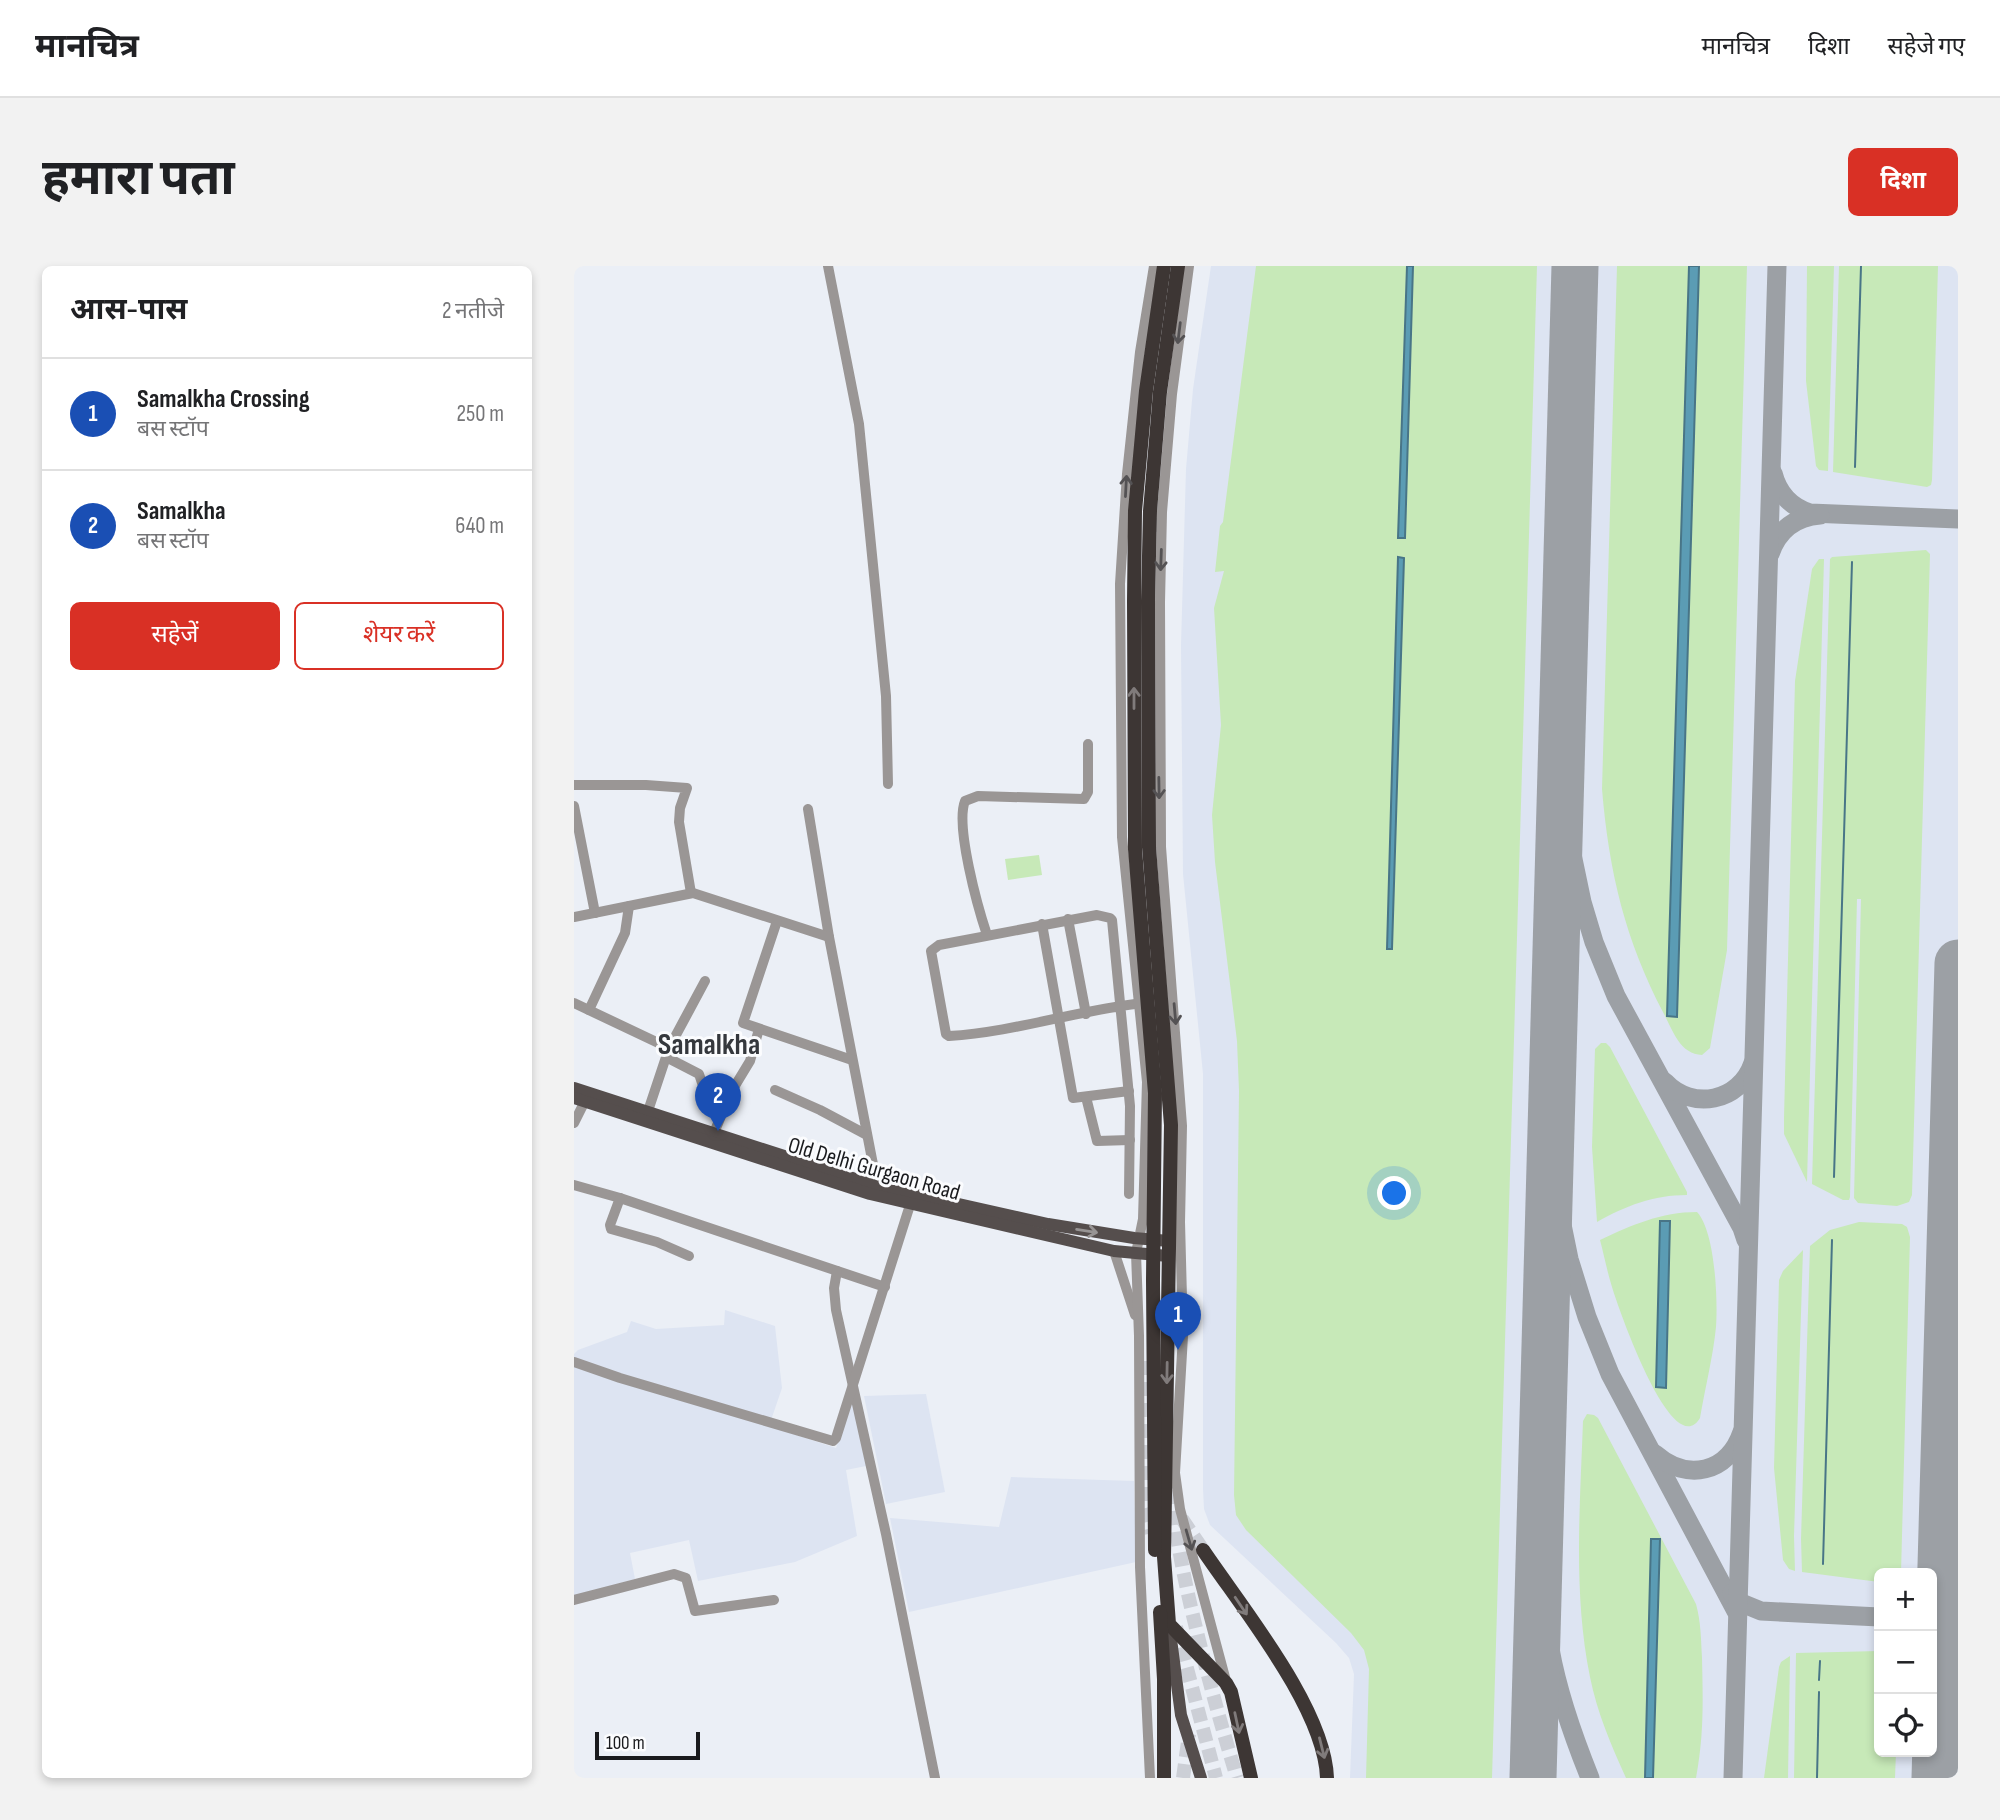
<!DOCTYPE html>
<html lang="hi">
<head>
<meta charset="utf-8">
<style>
  body { margin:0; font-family:"Sofia Sans Condensed","Noto Sans Devanagari",sans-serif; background:#f2f2f2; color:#202124 }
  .controls { position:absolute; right:21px; bottom:21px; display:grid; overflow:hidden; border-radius:10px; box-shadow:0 4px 10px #0003 }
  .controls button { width:63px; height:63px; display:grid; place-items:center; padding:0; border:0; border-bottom:2px solid #e0e0e0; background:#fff; color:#202124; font:35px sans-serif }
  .scale { position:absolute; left:21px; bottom:18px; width:105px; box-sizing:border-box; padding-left:7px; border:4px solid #1a1b1e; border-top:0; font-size:19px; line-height:24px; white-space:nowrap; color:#1a1b1e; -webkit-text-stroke:5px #fbfcfe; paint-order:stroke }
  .you { position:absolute; left:821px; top:928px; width:24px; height:24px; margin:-18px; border:5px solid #fff; border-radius:50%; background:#1a73e8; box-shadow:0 0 0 10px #1a73e833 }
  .badge { display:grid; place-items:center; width:46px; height:46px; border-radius:50%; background:#d93025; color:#fff; font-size:23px; font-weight:700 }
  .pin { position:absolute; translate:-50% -58px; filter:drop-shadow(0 2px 4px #0008) }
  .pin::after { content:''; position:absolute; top:37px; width:24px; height:21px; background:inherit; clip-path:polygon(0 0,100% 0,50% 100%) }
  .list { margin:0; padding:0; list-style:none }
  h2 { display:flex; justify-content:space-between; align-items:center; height:91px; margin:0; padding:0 28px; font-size:30px }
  h2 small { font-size:23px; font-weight:400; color:#757577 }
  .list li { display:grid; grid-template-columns:46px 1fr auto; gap:21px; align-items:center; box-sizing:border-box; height:112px; padding:0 28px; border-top:2px solid #e0e0e0 }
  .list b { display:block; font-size:26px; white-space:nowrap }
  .list p { margin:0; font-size:23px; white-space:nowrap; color:#757577 }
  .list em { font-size:23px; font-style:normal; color:#757577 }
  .actions { display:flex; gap:14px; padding:21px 28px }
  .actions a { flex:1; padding:16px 0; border:2px solid #d93025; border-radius:10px; text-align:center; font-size:24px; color:#d93025 }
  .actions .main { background:#d93025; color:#fff }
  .icon { flex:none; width:38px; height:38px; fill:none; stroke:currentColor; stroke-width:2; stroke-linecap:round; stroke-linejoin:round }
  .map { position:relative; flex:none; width:1384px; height:1512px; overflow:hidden; border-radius:10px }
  header { display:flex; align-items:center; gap:42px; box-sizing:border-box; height:98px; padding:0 35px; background:#fff; border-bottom:2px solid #e0e0e0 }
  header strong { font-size:33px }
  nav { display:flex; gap:38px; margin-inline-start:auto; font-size:24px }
  .intro { display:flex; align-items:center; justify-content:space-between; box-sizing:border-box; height:168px; padding:0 42px }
  h1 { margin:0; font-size:49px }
  .button { padding:18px 32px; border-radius:10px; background:#d93025; color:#fff; font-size:24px; font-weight:700 }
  main { display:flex; gap:42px; padding:0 42px }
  aside { flex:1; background:#fff; border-radius:10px; box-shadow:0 4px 10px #0003 }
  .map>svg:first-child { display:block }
</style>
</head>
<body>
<header>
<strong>मानचित्र</strong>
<nav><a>मानचित्र</a><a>दिशा</a><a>सहेजे गए</a></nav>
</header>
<div class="intro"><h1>हमारा पता</h1><a class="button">दिशा</a></div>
<main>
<aside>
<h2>आस-पास<small>2 नतीजे</small></h2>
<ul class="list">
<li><span class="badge" style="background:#1a4fb4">1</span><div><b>Samalkha Crossing</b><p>बस स्टॉप</p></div><em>250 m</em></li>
<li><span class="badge" style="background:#1a4fb4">2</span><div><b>Samalkha</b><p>बस स्टॉप</p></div><em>640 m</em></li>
</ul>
<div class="actions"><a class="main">सहेजें</a><a>शेयर करें</a></div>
</aside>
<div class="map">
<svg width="1384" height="1512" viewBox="0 0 1384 1512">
  <rect width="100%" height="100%" fill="#ebeff6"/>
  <g fill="#dde4f2" fill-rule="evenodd">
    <path d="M 637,0 L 1384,0 L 1384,1512 L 776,1512 L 780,1408 L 775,1392 L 762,1377 L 636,1259 L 630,1243 L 629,1223 L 629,808 L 609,608 L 607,379 L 612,203 L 619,123 ZM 1305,1307 L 1358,1307 L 1358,1486 L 1305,1486 Z"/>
    <path d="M 151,1044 L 201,1060 L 208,1122 L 195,1160 L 262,1182 L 278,1134 L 292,1200 L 272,1204 L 283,1270 L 221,1296 L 124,1315 L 115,1274 L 56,1287 L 61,1313 L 0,1330 L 0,1088 L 4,1084 L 53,1066 L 57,1055 L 82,1063 L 150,1059 Z"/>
    <path d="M 352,1128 L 371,1226 L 312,1238 L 290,1130 Z"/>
    <path d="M 437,1211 L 560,1215 L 562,1296 L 335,1346 L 316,1252 L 425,1261 Z"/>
  </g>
  <g fill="#c7e9b8">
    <path d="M 682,0 L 963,0 L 918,1512 L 792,1512 L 795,1403 L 790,1384 L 777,1367 L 672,1264 L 662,1249 L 660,1229 L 665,825 L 663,775 L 641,596 L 638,549 L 647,459 L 640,342 L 650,305 L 641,306 L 646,260 L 649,256 Z"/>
    <path d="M 1043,0 L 1115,0 L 1093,750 L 1102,751 L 1125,0 L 1173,0 L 1153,684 L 1136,782 L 1128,789 C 1106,788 1099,765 1090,748 C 1051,674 1035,606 1028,523 Z"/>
    <path d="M 1233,0 L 1260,0 L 1254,205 L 1245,204 L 1242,200 L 1232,115 Z"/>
    <path d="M 1265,0 L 1364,0 L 1358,214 L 1357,219 L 1353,221 L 1259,206 Z"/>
    <path d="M 1352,284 L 1356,288 L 1338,929 L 1335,936 L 1323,940 L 1284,937 L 1280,932 L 1287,633 L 1283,633 L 1276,931 L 1275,934 L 1269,934 L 1238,918 L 1256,293 L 1258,291 Z"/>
    <path d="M 1245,293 L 1250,293 L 1233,916 L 1210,868 L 1210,852 L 1221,415 L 1238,303 Z"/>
    <path d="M 465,589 L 468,609 L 434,614 L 431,593 Z"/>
    <path d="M 1027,777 L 1032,777 L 1036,781 L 1113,926 L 1113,929 C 1080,929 1051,940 1023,956 L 1018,881 L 1021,783 Z"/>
    <path d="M 1123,946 C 1141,965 1144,1033 1142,1061 C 1139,1091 1131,1122 1126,1152 C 1098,1198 1043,1038 1038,1021 C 1033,1005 1030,989 1026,974 C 1058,959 1087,946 1123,946 Z"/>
    <path d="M 1285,956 L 1328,958 L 1333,961 L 1336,971 L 1327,1307 L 1305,1307 L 1305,1316 L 1228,1306 L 1227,1273 L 1236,980 L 1256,964 Z"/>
    <path d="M 1229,984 L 1220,1270 L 1221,1305 L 1215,1303 L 1209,1294 L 1200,1202 L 1205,1014 L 1209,1005 Z"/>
    <path d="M 1013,1148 L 1020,1149 L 1024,1152 L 1122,1338 C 1127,1356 1127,1374 1128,1392 C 1129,1435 1130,1469 1122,1512 L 1079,1512 L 1086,1274 L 1077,1273 L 1071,1512 L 1052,1512 C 1037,1479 1023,1446 1016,1411 C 999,1327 1006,1241 1009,1155 Z"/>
    <path d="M 1305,1385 L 1305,1486 L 1322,1486 L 1321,1512 L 1220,1512 L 1222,1387 Z"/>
    <path d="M 1216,1390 L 1214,1512 L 1190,1512 L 1205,1401 L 1207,1396 Z"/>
  </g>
  <g fill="#5b9cb4" stroke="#487587" stroke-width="2">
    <path d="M 833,0 L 839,0 L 831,272 L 824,272 Z"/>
    <path d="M 1115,0 L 1125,0 L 1103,751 L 1093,750 Z"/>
    <path d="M 824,291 L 830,292 L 818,683 L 813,683 Z"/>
    <path d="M 1086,955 L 1096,955 L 1092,1122 L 1082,1121 Z"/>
    <path d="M 1077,1273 L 1086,1273 L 1079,1512 L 1071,1512 Z"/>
  </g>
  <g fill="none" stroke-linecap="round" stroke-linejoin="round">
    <g stroke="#487587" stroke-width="2">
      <path d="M 1281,201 L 1287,0"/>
      <path d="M 1260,911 L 1278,296"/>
      <path d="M 1249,1298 L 1258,974"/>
      <path d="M 1245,1414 L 1246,1395"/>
      <path d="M 1243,1512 L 1245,1426"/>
    </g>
    <g stroke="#9ca0a5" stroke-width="19">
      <path d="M 1199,207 C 1204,227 1217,241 1236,247 L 1384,253"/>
      <path d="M 1196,288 C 1204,264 1221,251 1246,249"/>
      <path d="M 988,472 L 995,574 L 1008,636 L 1020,676 L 1042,730 L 1168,962 L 1172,974"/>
      <path d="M 1091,816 C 1118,845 1166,836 1179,797"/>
      <path d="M 978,823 L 980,893 L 986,949 L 995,993 L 1013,1051 L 1036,1108 L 1162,1345"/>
      <path d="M 1378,880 L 1384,947"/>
      <path d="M 1081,1188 C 1113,1216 1154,1207 1168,1166"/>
      <path d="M 966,1259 C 968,1301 970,1342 976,1383 C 984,1428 999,1470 1016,1512"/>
      <path d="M 1367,1298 L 1371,1319 L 1384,1339"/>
      <path d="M 1158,1327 L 1165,1336 L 1187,1345 L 1305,1351"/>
      <path d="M 1366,1334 L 1371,1418 L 1384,1487"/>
      <path d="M 1159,1512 L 1203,0"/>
    </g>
    <g stroke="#9ca0a5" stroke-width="47">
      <path d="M 959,1512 L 1001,0"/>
      <path d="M 1361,1512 L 1384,697"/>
    </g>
    <g stroke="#cccfd6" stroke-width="14" stroke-dasharray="14 7" stroke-linecap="butt">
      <path d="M 583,266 L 586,203"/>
      <path d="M 573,1095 L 571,1240 L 578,1267"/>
      <path d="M 598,1203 C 598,1257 609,1309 622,1362 C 634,1412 648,1462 663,1512"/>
      <path d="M 608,1253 L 629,1284"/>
      <path d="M 602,1361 L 642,1512"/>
      <path d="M 609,1512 L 615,1468"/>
    </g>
    <g stroke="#9a9695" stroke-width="10">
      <path d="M 254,0 L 285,158 L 312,430 L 314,518"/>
      <path d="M 615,0 L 598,128 L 588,246 L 586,336 L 587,581 L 608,860 L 606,956 L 609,1070 L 601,1207 L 606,1243 L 652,1415"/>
      <path d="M 0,519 L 72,519 L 113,522 L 106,542 L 105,556 L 117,627"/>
      <path d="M 0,540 L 21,647"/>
      <path d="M 234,543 L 255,671 L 303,919"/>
      <path d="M 0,651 L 119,627 L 255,671"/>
      <path d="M 494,653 L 512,748"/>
      <path d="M 203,655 L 169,757 L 278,794"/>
      <path d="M 468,658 L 499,832 L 555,825"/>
      <path d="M 413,669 C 404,642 381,560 391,535 L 404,530 L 510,533 L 514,526 L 514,478"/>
      <path d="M 0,737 L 95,782"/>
      <path d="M 15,744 L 51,667 L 55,640"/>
      <path d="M 92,791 L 125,808 L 131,826 L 152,836"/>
      <path d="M 201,824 L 246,844 L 293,869"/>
      <path d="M 512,831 L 523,875 L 556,874"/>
      <path d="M 74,845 L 95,782 L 131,715"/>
      <path d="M 0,857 L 11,835"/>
      <path d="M 140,867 L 156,828 L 176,795 L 185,763"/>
      <path d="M 0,919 L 46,932 L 311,1021"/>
      <path d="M 555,928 L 556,840 L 538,654 L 536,652 L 523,649 L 365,679 L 357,685 L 372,768 L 375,770 C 441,766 504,744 569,737"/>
      <path d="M 46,932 L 36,959 L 37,963 L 83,976 L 115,990"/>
      <path d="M 540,985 L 561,1049"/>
      <path d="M 263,1005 L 260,1022 L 262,1044 L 312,1268 L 361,1512"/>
      <path d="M 0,1096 L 46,1112 L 259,1175 L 262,1172 L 336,939"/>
      <path d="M 0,1334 L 100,1308 L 112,1312 L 121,1345 L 200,1334"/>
      <path d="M 576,1512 L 566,1301 L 565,1070 L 562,987 L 569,953 L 573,816 L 548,571 L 546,318 L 553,208 L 566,86 L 580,0"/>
    </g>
    <g stroke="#554e4d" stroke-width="12">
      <path d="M 0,822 L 300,919 L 474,958 L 560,972 L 595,975"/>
      <path d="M 0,832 L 296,928 L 540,985 L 594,990"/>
      <path d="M 595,1358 L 607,1449 L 627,1512"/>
    </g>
    <g stroke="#3d3634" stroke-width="14">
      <path d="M 604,0 L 586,126 L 576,245 L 574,335 L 575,581 L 597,859 L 590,1291 L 595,1358 L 652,1417 L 657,1426 L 677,1512"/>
      <path d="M 581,1284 L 579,1014 L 581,827 L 561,583 L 560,335 L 561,245 L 572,125 L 590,0"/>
      <path d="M 629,1284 C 668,1342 751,1443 753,1512"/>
      <path d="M 586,1346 L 590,1413 L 590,1512"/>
    </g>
  </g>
  <defs><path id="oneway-shaft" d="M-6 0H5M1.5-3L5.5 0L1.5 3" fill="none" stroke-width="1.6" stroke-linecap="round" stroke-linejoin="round" transform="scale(1.75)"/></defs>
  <g stroke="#545254">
    <use href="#oneway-shaft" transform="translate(605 67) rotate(97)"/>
    <use href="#oneway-shaft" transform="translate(552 220) rotate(-87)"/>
    <use href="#oneway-shaft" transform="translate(587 294) rotate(92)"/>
    <use href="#oneway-shaft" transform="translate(585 522) rotate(89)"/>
    <use href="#oneway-shaft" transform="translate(601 748) rotate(85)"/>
    <use href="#oneway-shaft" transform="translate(615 1274) rotate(74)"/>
  </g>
  <g stroke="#807b7b">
    <use href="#oneway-shaft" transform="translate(560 432) rotate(-90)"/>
    <use href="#oneway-shaft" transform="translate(593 1107) rotate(91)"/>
    <use href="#oneway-shaft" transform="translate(667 1340) rotate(56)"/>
    <use href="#oneway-shaft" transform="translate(663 1457) rotate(78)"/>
    <use href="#oneway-shaft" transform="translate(748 1482) rotate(76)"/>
  </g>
  <use stroke="#979494" href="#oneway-shaft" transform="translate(513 965) rotate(9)"/>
  <g text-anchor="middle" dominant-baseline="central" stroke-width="6" stroke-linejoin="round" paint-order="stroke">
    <g font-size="23" fill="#1a1b1e" stroke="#fbfcfe">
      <text transform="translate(300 903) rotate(16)">Old Delhi Gurgaon Road</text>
    </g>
    <g font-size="30" font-weight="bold" fill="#35383d" stroke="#fbfcfe">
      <text x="135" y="779">Samalkha</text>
    </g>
  </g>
</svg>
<div class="controls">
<button>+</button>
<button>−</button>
<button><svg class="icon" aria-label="locate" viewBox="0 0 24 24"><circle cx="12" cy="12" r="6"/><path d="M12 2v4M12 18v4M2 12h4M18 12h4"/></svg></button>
</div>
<div class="scale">100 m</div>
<div class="you"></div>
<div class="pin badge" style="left:604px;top:1084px;background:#1a4fb4">1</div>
<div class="pin badge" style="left:144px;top:865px;background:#1a4fb4">2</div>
</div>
</main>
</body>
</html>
